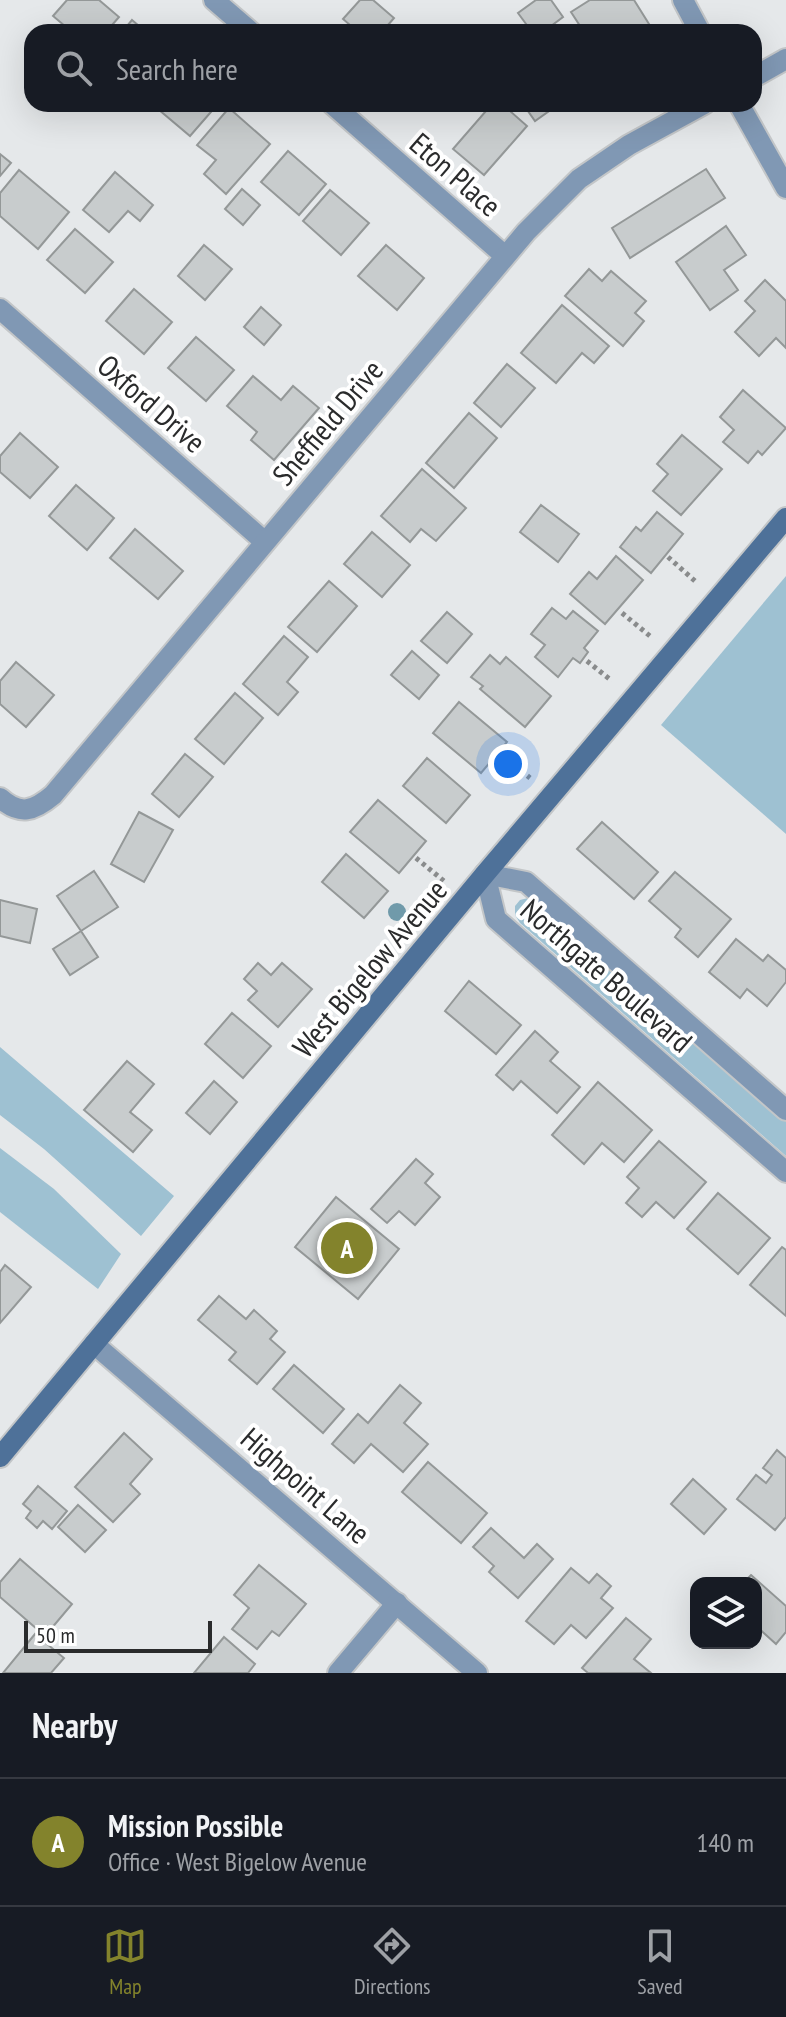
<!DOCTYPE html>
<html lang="en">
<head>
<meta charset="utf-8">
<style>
  body { margin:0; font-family:"PT Sans Narrow",sans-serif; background:#20242c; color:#f1f3f6 }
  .controls { position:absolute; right:24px; bottom:24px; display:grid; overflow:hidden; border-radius:16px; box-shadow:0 8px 32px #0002 }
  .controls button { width:72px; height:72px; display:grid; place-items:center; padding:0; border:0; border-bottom:2px solid #363941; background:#171b24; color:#f1f3f6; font:40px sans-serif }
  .scale { position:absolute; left:24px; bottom:20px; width:188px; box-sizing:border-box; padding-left:8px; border:4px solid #2a2b2c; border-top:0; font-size:22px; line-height:28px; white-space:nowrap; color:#2a2b2c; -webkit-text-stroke:6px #fff; paint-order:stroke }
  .you { position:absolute; left:508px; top:764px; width:28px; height:28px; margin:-20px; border:6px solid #fff; border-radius:50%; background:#1a73e8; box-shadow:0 0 0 12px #1a73e833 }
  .badge { display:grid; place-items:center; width:52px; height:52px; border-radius:50%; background:#83832c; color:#fff; font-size:26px; font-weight:700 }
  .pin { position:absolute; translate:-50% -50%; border:4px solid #fff; box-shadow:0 2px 8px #0006 }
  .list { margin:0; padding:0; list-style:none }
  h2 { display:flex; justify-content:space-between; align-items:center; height:104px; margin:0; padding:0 32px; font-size:34px }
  h2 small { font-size:26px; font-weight:400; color:#9ea1a6 }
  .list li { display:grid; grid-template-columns:52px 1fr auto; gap:24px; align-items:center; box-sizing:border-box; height:128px; padding:0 32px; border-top:2px solid #363941 }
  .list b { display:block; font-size:30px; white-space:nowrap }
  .list p { margin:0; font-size:26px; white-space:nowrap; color:#9ea1a6 }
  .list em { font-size:26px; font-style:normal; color:#9ea1a6 }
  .icon { flex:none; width:44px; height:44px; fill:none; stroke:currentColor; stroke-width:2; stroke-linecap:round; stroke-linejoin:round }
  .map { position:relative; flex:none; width:786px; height:1673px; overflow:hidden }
  .search { position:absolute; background:#171b24; box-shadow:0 8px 32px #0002; left:24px; right:24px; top:24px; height:88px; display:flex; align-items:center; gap:20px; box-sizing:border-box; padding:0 28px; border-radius:24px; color:#9ea1a6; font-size:30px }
  .sheet { height:232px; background:#171b24 }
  nav { display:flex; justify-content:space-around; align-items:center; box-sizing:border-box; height:112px; border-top:2px solid #363941; background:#171b24; font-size:22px; color:#9ea1a6 }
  nav a { display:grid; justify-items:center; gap:4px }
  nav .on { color:#83832c }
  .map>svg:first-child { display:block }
</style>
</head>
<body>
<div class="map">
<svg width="786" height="1673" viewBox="0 0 786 1673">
  <rect width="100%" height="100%" fill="#e5e8ea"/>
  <g fill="#9ec1d2">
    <path d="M 786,576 L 786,834 L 661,725 Z"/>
    <path d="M 528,898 L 535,900 L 786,1120 L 786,1156 L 520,923 L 515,915 L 515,906 L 520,900 Z"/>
    <path d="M 0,1047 L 174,1196 L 141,1236 L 44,1149 L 0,1115 Z"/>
    <path d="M 0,1148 L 54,1189 L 121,1254 L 98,1289 L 0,1212 Z"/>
  </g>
  <g fill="#c8cccd" stroke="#949898" stroke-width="2">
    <path d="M 67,0 L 99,0 L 119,17 L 106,32 L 72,32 L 53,16 Z"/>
    <path d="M 360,0 L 373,0 L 394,18 L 382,32 L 358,32 L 343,19 Z"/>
    <path d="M 536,0 L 551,0 L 563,17 L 543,32 L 532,32 L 518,13 Z"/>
    <path d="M 590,0 L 634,0 L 654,32 L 584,32 L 571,12 Z"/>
    <path d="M 132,20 L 146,32 L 122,32 Z"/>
    <path d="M 152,104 L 216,104 L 217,105 L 190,136 Z"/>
    <path d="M 492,104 L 502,104 L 527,126 L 484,175 L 453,149 Z"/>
    <path d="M 523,104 L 559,104 L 535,121 Z"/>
    <path d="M 229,108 L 270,144 L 226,194 L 204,174 L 216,160 L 197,145 Z"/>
    <path d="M 288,151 L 326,184 L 299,215 L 261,182 Z"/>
    <path d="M 0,154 L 11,163 L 0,176 Z"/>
    <path d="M 706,169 L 725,198 L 630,258 L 612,228 Z"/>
    <path d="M 19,170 L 69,212 L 38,249 L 0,216 L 0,193 Z"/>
    <path d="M 115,172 L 153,205 L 140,221 L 128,211 L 109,232 L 83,210 Z"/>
    <path d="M 242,189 L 260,205 L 243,225 L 225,209 Z"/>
    <path d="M 330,190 L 369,223 L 341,255 L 303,221 Z"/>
    <path d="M 726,226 L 746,255 L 724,270 L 738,290 L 710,310 L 676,262 Z"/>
    <path d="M 75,229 L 113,262 L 85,293 L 47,260 Z"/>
    <path d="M 204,245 L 232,269 L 205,300 L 178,276 Z"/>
    <path d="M 386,245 L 424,278 L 397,310 L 358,276 Z"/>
    <path d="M 589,269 L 602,281 L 611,271 L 646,301 L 635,313 L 644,321 L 623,346 L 565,296 Z"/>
    <path d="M 765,280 L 786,301 L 786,348 L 776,338 L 759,356 L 735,332 L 755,311 L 745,301 Z"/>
    <path d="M 134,289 L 172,322 L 144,354 L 106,321 Z"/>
    <path d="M 562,305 L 609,346 L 594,363 L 582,353 L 556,383 L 521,353 Z"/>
    <path d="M 261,307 L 281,325 L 264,345 L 244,327 Z"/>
    <path d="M 196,337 L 234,370 L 206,401 L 168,368 Z"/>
    <path d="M 507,364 L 535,388 L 501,427 L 474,403 Z"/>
    <path d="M 253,376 L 281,400 L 293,386 L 319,408 L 274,460 L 251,440 L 257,432 L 227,406 Z"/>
    <path d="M 743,390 L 786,428 L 762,455 L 758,451 L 748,463 L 723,442 L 734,430 L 720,417 Z"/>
    <path d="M 469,413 L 497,438 L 454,488 L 426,463 Z"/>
    <path d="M 20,433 L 58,467 L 30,498 L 0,472 L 0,456 Z"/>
    <path d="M 682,435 L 722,469 L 681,515 L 653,491 L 668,474 L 657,464 Z"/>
    <path d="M 422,469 L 466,508 L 436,541 L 421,529 L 410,542 L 381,516 Z"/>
    <path d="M 76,485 L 114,518 L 87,550 L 49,516 Z"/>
    <path d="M 541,505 L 579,534 L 558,562 L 520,532 Z"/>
    <path d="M 657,512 L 683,534 L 651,573 L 620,547 L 636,527 L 641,531 Z"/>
    <path d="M 135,529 L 183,571 L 158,599 L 110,558 Z"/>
    <path d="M 372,532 L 410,565 L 382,597 L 344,564 Z"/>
    <path d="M 616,556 L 643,580 L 605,624 L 570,594 L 589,572 L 597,579 Z"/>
    <path d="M 329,581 L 357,606 L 317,652 L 288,627 Z"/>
    <path d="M 552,608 L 566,619 L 573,611 L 598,631 L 584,648 L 588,652 L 580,663 L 573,658 L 558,677 L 535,657 L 545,645 L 531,634 Z"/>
    <path d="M 447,612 L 472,634 L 447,663 L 421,641 Z"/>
    <path d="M 284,636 L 308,657 L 287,682 L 298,692 L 278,715 L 243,684 Z"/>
    <path d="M 412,651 L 439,675 L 419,699 L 391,675 Z"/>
    <path d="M 490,655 L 500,664 L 506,657 L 551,696 L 525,727 L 480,689 L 483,686 L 471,677 Z"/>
    <path d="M 16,662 L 54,695 L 26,727 L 0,704 L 0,681 Z"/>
    <path d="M 235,693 L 263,718 L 224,764 L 195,739 Z"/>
    <path d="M 459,702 L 507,742 L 481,773 L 433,733 Z"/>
    <path d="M 185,754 L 213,777 L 179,817 L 152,794 Z"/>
    <path d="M 427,758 L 470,795 L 446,823 L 403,786 Z"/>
    <path d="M 378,800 L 426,841 L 399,873 L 350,832 Z"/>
    <path d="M 139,812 L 173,830 L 144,882 L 111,864 Z"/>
    <path d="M 602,822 L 658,872 L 634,899 L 577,849 Z"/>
    <path d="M 346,854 L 388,891 L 364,918 L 322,882 Z"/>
    <path d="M 94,871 L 118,907 L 81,931 L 98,957 L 70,975 L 53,949 L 81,931 L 57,896 Z"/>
    <path d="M 675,872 L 731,919 L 698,957 L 675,937 L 681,929 L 649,901 Z"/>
    <path d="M 0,900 L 37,909 L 30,943 L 0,936 Z"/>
    <path d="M 736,939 L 763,961 L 768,955 L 786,970 L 786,982 L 767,1006 L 747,989 L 740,998 L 709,972 Z"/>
    <path d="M 258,963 L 271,975 L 282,963 L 312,989 L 278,1027 L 248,1000 L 257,991 L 244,979 Z"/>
    <path d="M 469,981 L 521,1025 L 496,1054 L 445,1011 Z"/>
    <path d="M 232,1013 L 271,1046 L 243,1078 L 205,1044 Z"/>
    <path d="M 535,1031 L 558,1052 L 550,1061 L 580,1087 L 557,1113 L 521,1081 L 513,1090 L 496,1075 Z"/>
    <path d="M 127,1061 L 154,1084 L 130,1112 L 152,1130 L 133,1152 L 84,1110 Z"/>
    <path d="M 214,1081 L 237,1102 L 210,1134 L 186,1113 Z"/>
    <path d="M 598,1082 L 652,1130 L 624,1162 L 602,1143 L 584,1164 L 552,1135 Z"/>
    <path d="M 659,1141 L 706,1182 L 674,1218 L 656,1202 L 642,1217 L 626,1203 L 639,1188 L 627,1177 Z"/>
    <path d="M 416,1159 L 433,1174 L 425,1183 L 440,1197 L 415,1225 L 399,1211 L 387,1223 L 371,1209 Z"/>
    <path d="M 718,1193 L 770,1238 L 738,1274 L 687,1229 Z"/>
    <path d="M 336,1197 L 399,1249 L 358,1299 L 295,1247 Z"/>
    <path d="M 782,1247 L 786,1250 L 786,1316 L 750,1285 Z"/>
    <path d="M 5,1265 L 31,1287 L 0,1323 L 0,1272 Z"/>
    <path d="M 219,1296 L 246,1319 L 254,1310 L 277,1331 L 270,1339 L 285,1352 L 257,1384 L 229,1360 L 236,1352 L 198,1320 Z"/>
    <path d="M 294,1365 L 344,1409 L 323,1433 L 273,1389 Z"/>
    <path d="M 400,1385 L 421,1403 L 404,1423 L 428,1444 L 403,1472 L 371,1444 L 354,1463 L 332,1444 L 358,1414 L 368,1423 Z"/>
    <path d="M 124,1433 L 152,1459 L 130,1484 L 140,1494 L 113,1522 L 75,1487 Z"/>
    <path d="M 777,1450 L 786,1458 L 786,1517 L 775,1530 L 737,1499 L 756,1475 L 766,1483 L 772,1475 L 763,1468 Z"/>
    <path d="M 428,1462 L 487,1513 L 461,1543 L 402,1492 Z"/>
    <path d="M 693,1479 L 726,1509 L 704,1534 L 671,1504 Z"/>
    <path d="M 38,1486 L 67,1511 L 52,1529 L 43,1521 L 37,1528 L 26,1518 L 31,1511 L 23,1504 Z"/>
    <path d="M 78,1505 L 106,1530 L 85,1552 L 58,1527 Z"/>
    <path d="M 491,1528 L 524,1558 L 537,1544 L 553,1559 L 518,1598 L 489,1572 L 494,1566 L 473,1547 Z"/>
    <path d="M 20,1559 L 72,1604 L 45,1636 L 0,1597 L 0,1582 Z"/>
    <path d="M 259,1565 L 306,1604 L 279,1636 L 272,1631 L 257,1649 L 232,1629 L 249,1608 L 234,1595 Z"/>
    <path d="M 571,1568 L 589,1583 L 597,1574 L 611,1586 L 601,1598 L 613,1608 L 586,1638 L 571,1625 L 554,1644 L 526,1621 Z"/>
    <path d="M 751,1575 L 786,1606 L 786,1632 L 776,1644 L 756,1626 L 756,1583 L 743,1583 Z"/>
    <path d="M 626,1618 L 651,1639 L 634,1659 L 651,1673 L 588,1673 L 582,1668 Z"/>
    <path d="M 35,1634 L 64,1658 L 51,1673 L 3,1673 Z"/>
    <path d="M 224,1637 L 255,1664 L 248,1673 L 194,1673 Z"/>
  </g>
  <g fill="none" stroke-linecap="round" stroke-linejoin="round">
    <g stroke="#c3c6c8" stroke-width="24">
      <g id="street">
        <path d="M 214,0 L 251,32"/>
        <path d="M 683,0 L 700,32"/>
        <path d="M 754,77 L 786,59"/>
        <path d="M 332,104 L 505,256"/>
        <path d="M 739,104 L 786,188"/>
        <path d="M 0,309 L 265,542"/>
        <path d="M 0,798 C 20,816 34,811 53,795 L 526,232 L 579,179 L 629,145 L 704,104"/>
        <path d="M 786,1110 L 526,882 L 485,874 L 496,919 L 786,1172"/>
        <path d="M 94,1344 L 477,1673"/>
        <path d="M 338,1673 L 397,1603"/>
      </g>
    </g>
    <g stroke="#c3c6c8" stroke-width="24">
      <path id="secondary" d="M 0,1457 L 485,874 L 786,518"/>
    </g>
    <g stroke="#898b8c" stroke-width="5" stroke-dasharray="4 4" stroke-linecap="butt">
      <path d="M 668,557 L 695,581"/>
      <path d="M 622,613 L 650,636"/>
      <path d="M 587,661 L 612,681"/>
      <path d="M 503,755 L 530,778"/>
      <path d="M 416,858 L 444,881"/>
    </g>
    <use href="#street" stroke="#8098b4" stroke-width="20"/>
    <use href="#secondary" stroke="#4e7199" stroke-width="20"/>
  </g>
  <circle fill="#709aaa" cx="397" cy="912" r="9"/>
  <g text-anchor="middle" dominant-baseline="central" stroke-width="8" stroke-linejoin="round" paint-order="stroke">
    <g font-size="30" fill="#2a2b2c" stroke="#fff">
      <text transform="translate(456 174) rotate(41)">Eton Place</text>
      <text transform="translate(152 403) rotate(41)">Oxford Drive</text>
      <text transform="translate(327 422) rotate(-50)">Sheffield Drive</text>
      <text transform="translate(369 968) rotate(-50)">West Bigelow Avenue</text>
      <text transform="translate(607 975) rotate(41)">Northgate Boulevard</text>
      <text transform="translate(306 1485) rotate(41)">Highpoint Lane</text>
    </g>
  </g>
</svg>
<div class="controls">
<button><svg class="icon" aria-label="layers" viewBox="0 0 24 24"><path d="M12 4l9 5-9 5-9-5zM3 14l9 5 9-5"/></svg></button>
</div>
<div class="scale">50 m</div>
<div class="you"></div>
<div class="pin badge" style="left:347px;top:1248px">A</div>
<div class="search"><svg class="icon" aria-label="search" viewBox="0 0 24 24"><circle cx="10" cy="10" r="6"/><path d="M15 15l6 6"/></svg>Search here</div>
</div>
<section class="sheet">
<h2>Nearby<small></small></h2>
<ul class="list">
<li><span class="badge">A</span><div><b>Mission Possible</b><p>Office · West Bigelow Avenue</p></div><em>140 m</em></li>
</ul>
</section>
<nav>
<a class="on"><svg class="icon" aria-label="map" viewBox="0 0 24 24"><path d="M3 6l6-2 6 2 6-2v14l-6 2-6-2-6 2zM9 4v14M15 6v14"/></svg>Map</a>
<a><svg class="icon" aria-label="directions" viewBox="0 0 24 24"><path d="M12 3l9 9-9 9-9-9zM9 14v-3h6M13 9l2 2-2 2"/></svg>Directions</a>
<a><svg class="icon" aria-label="saved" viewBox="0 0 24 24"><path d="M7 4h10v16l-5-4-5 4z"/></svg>Saved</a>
</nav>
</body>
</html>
